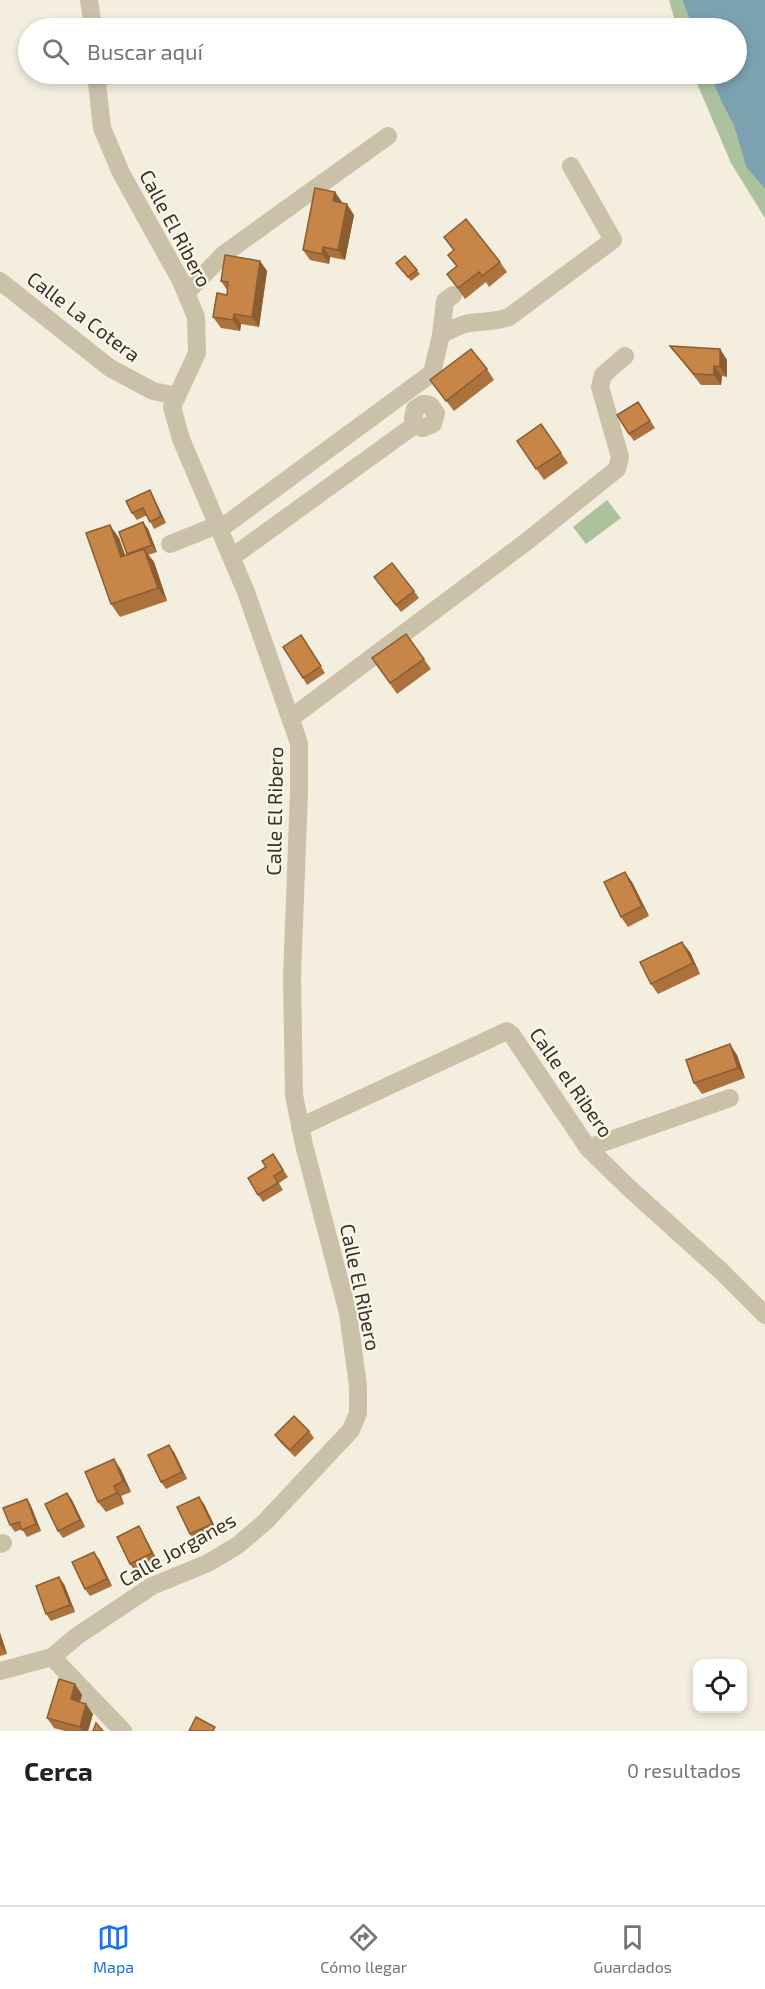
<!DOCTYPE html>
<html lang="es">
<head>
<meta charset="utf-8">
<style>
  body { margin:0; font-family:"Exo 2",sans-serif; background:#f6f6f6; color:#222 }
  .controls { position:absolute; right:18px; bottom:18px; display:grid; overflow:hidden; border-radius:12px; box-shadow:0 3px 9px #0003 }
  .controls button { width:54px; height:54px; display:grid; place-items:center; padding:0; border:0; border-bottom:2px solid #e0e0e0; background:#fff; color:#222; font:30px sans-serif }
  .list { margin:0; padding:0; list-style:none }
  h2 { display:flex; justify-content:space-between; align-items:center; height:78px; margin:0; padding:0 24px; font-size:26px }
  h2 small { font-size:20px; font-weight:400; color:#767676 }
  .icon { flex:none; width:33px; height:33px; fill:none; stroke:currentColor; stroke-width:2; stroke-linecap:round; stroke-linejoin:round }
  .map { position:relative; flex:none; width:765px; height:1731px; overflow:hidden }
  .search { position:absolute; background:#fff; box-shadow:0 3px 9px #0003; left:18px; right:18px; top:18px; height:66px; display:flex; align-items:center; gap:15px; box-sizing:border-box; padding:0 21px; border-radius:33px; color:#767676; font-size:22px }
  .sheet { height:174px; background:#fff }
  nav { display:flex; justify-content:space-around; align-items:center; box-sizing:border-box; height:84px; border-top:2px solid #e0e0e0; background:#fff; font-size:16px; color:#767676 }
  nav a { display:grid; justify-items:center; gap:3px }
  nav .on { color:#1a73e8 }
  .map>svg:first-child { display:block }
</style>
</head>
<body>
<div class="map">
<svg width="765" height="1731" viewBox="0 0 765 1731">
  <rect width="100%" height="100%" fill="#f3eedd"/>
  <g fill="#acc29d">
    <path d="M 669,0 L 682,0 L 693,28 L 677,28 Z"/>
    <path d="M 693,74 L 710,74 L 721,101 L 734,126 L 746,167 L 765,189 L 765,218 L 731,163 Z"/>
    <path d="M 607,500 L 621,518 L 586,544 L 573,527 Z"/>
  </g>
  <path fill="#7ca1b0" d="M 682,0 L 765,0 L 765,189 L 746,167 L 734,126 L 721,101 L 710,74 L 736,74 L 736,28 L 693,28 Z"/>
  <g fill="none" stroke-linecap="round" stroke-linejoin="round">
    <g stroke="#cbc1a9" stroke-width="18">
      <path d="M 89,0 L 93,28"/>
      <path d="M 0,281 L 110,368 L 153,391 L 177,396"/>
      <path d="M 186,293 L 224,254 L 388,136"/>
      <path d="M 453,295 L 445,301 L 441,335 C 450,330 459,325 469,323 C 483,321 496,322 509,317 L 613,240 L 571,166"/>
      <path d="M 220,529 L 432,373 L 441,335"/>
      <path d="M 170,544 L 218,525"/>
      <path d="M 232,557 L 416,424 L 422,428 L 433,424 L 436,413 L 430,405 L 423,404 L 415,409 L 413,418 L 416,424"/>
      <path d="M 291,718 L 526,542 L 617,469 L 620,457 L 600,387 L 603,375 L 625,356"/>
      <path d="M 300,1127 L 507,1031 L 512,1035 L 588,1148 L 629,1188 L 721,1271 L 765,1315"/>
      <path d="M 588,1148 L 730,1098"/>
      <path d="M 0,1544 L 3,1543"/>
      <path d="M 52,1657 L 123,1731"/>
      <path d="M 0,1671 L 52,1657 L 77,1636 L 152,1586 L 208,1563 L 238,1545 L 265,1522 L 351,1430 L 358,1413 L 358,1386 L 348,1313 L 304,1145 L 294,1095 L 292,977 L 299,792 L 299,743 L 246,592 L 181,439 L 172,407 L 197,353 L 196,317 L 181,281 L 121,173 L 102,128 L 96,74"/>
    </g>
  </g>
  <g fill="#ab723d">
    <path d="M 123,74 L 139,74 L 136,79 Z"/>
    <path d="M 335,192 L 342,203 L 354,215 L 345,260 L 330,257 L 329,264 L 310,260 L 303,250 Z"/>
    <path d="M 444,237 L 500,262 L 507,272 L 489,287 L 486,282 L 465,299 L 447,274 L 457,267 L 448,255 L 454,251 Z"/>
    <path d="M 405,256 L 420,274 L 411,281 L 396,263 Z"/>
    <path d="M 260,261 L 267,271 L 259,327 L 241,324 L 240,331 L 221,328 L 213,317 L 227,295 L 227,290 L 221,281 Z"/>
    <path d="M 670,346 L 720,349 L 727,360 L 727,377 L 722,376 L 721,385 L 701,385 L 678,356 Z"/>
    <path d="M 487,369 L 494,380 L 454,411 L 430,380 Z"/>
    <path d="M 638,402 L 655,428 L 634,441 L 629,434 Z"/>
    <path d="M 541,424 L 568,463 L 544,480 L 517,441 Z"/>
    <path d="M 150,490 L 154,498 L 166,523 L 154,529 L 147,515 L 137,520 L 132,513 Z"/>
    <path d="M 143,522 L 148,529 L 157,552 L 148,555 L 154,562 L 167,601 L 120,617 L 111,604 L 119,538 L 125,556 L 128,555 Z"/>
    <path d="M 374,577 L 414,591 L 419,598 L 401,612 Z"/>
    <path d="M 406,634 L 431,669 L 397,694 L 372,658 Z"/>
    <path d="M 301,635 L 325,673 L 307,685 L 303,678 Z"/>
    <path d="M 632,882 L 649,916 L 628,927 L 621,917 Z"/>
    <path d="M 690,952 L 700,974 L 658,994 L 651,984 Z"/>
    <path d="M 737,1055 L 745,1078 L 702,1094 L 694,1083 Z"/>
    <path d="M 273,1154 L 288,1177 L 279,1183 L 283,1190 L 263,1202 L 258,1195 L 266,1167 Z"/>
    <path d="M 309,1431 L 314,1438 L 295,1457 L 280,1442 L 275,1435 Z"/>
    <path d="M 174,1452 L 187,1479 L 166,1489 L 161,1482 Z"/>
    <path d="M 114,1459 L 121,1470 L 131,1492 L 121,1496 L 124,1504 L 106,1512 L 98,1502 Z"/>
    <path d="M 67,1493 L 72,1500 L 85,1527 L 63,1538 L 58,1531 Z"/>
    <path d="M 27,1499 L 31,1506 L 41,1531 L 27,1537 L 22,1529 L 15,1532 L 10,1525 Z"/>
    <path d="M 204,1504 L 217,1531 L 195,1541 L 190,1534 Z"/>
    <path d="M 139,1526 L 143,1533 L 157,1560 L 135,1571 L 130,1564 Z"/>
    <path d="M 99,1559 L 112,1586 L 90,1596 L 85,1589 Z"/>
    <path d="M 64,1584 L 75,1612 L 51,1621 L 46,1614 Z"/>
    <path d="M 0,1633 L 7,1654 L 0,1656 Z"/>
    <path d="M 75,1684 L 82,1695 L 80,1702 L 93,1714 L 88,1731 L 65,1731 L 54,1728 L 47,1718 Z"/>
  </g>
  <g fill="#8b5d32">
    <path d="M 132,74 L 139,74 L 136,79 Z"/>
    <path d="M 335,192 L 342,202 L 340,212 L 333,201 Z"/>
    <path d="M 347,204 L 354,215 L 345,260 L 338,250 Z"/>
    <path d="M 323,247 L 330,257 L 329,264 L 322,254 Z"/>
    <path d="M 260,261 L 267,271 L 259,327 L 252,317 Z"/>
    <path d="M 234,314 L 241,324 L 240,331 L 233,320 Z"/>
    <path d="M 720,349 L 727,360 L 727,377 L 720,367 Z"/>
    <path d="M 714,366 L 722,376 L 721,385 L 714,375 Z"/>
    <path d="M 150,490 L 154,498 L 166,523 L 161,516 Z"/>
    <path d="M 143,522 L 148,529 L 157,552 L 152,545 Z"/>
    <path d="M 110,525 L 119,538 L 131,571 L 121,557 Z"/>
    <path d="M 144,549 L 154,562 L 167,601 L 158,588 Z"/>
    <path d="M 625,872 L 632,882 L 649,916 L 642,906 Z"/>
    <path d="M 682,942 L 690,952 L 700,974 L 693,963 Z"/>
    <path d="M 730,1044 L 737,1055 L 745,1078 L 738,1068 Z"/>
    <path d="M 169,1445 L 174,1452 L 187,1479 L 182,1472 Z"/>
    <path d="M 114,1459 L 121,1470 L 131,1492 L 123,1481 Z"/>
    <path d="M 114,1486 L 121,1496 L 124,1504 L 117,1493 Z"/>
    <path d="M 67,1493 L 72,1500 L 85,1527 L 80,1520 Z"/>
    <path d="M 199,1497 L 204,1504 L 217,1531 L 212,1524 Z"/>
    <path d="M 27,1499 L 31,1506 L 41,1531 L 36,1524 Z"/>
    <path d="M 139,1526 L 143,1533 L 157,1560 L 152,1553 Z"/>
    <path d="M 94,1552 L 99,1559 L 112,1586 L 107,1579 Z"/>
    <path d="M 59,1577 L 64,1584 L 75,1612 L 70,1605 Z"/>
    <path d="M 0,1633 L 7,1654 L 0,1644 Z"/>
    <path d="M 75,1684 L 82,1695 L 78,1710 L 71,1699 Z"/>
    <path d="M 86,1704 L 93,1714 L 88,1731 L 83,1731 L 80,1727 Z"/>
  </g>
  <g fill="#c78547" stroke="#8b5d32" stroke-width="1.5">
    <path d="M 315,188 L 335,192 L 333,201 L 347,204 L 338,250 L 323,247 L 322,254 L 303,250 Z"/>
    <path d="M 466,219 L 500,262 L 482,276 L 479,272 L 458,288 L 447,274 L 457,266 L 448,255 L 454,250 L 444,237 Z"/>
    <path d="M 225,255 L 260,261 L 252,317 L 234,314 L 233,320 L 213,317 L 217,293 L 227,295 L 228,282 L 221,281 Z"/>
    <path d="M 405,256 L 417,270 L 408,277 L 396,263 Z"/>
    <path d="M 670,346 L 720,349 L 720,367 L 714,366 L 714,375 L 694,374 Z"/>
    <path d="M 471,349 L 487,369 L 446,401 L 430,380 Z"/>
    <path d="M 638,402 L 650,421 L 629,434 L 617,415 Z"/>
    <path d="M 541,424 L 561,453 L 536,469 L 517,441 Z"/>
    <path d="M 150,490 L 161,516 L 150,522 L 143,508 L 132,513 L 126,501 Z"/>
    <path d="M 143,522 L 152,545 L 127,554 L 119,532 Z"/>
    <path d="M 110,525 L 121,557 L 144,549 L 158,588 L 111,604 L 86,533 Z"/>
    <path d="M 392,563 L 414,591 L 396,605 L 374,577 Z"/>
    <path d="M 406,634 L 424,659 L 390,683 L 372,658 Z"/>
    <path d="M 301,635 L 321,666 L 303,678 L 283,647 Z"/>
    <path d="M 625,872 L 642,906 L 621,917 L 604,882 Z"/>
    <path d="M 682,942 L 693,963 L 651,984 L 640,962 Z"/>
    <path d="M 730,1044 L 738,1068 L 694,1083 L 686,1060 Z"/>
    <path d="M 273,1154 L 283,1170 L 274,1176 L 278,1183 L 258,1195 L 248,1178 L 266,1167 L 262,1161 Z"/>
    <path d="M 294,1416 L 309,1431 L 290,1450 L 275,1435 Z"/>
    <path d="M 169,1445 L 182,1472 L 161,1482 L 148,1455 Z"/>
    <path d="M 114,1459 L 123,1481 L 114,1486 L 117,1493 L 98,1502 L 85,1472 Z"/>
    <path d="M 67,1493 L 80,1520 L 58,1531 L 45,1504 Z"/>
    <path d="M 199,1497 L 212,1524 L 190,1534 L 177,1507 Z"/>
    <path d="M 27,1499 L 36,1524 L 22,1530 L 19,1522 L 10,1525 L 3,1508 Z"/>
    <path d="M 139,1526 L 152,1553 L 130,1564 L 117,1537 Z"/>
    <path d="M 94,1552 L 107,1579 L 85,1589 L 72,1562 Z"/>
    <path d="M 59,1577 L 70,1605 L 46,1614 L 36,1586 Z"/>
    <path d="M 59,1679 L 75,1684 L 71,1699 L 86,1704 L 80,1727 L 47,1718 Z"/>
    <path d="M 196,1717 L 215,1727 L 213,1731 L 189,1731 Z"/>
    <path d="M 96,1723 L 103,1731 L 93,1731 Z"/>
  </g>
  <g text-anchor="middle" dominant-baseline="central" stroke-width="4.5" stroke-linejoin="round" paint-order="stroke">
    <g font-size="20" fill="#383129" stroke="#faf7ea">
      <text transform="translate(176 228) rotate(62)">Calle El Ribero</text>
      <text transform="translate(84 316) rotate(37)">Calle La Cotera</text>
      <text transform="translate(274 811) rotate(-89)">Calle El Ribero</text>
      <text transform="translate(572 1082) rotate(55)">Calle el Ribero</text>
      <text transform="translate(361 1287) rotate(78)">Calle El Ribero</text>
      <text transform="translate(177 1549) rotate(-29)">Calle Jorganes</text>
    </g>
  </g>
</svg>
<div class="controls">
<button><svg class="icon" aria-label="locate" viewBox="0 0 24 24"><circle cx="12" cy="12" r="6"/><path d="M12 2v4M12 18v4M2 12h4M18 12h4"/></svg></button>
</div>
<div class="search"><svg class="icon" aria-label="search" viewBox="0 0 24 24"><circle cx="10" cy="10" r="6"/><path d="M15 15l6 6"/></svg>Buscar aquí</div>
</div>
<section class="sheet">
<h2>Cerca<small>0 resultados</small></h2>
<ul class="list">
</ul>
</section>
<nav>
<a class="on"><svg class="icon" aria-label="map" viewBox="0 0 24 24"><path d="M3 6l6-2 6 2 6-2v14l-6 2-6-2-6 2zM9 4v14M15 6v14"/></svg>Mapa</a>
<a><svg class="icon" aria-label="directions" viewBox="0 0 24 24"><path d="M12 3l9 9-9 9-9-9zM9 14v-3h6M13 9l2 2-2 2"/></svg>Cómo llegar</a>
<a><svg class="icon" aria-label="saved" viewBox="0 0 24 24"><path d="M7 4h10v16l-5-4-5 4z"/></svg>Guardados</a>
</nav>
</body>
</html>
